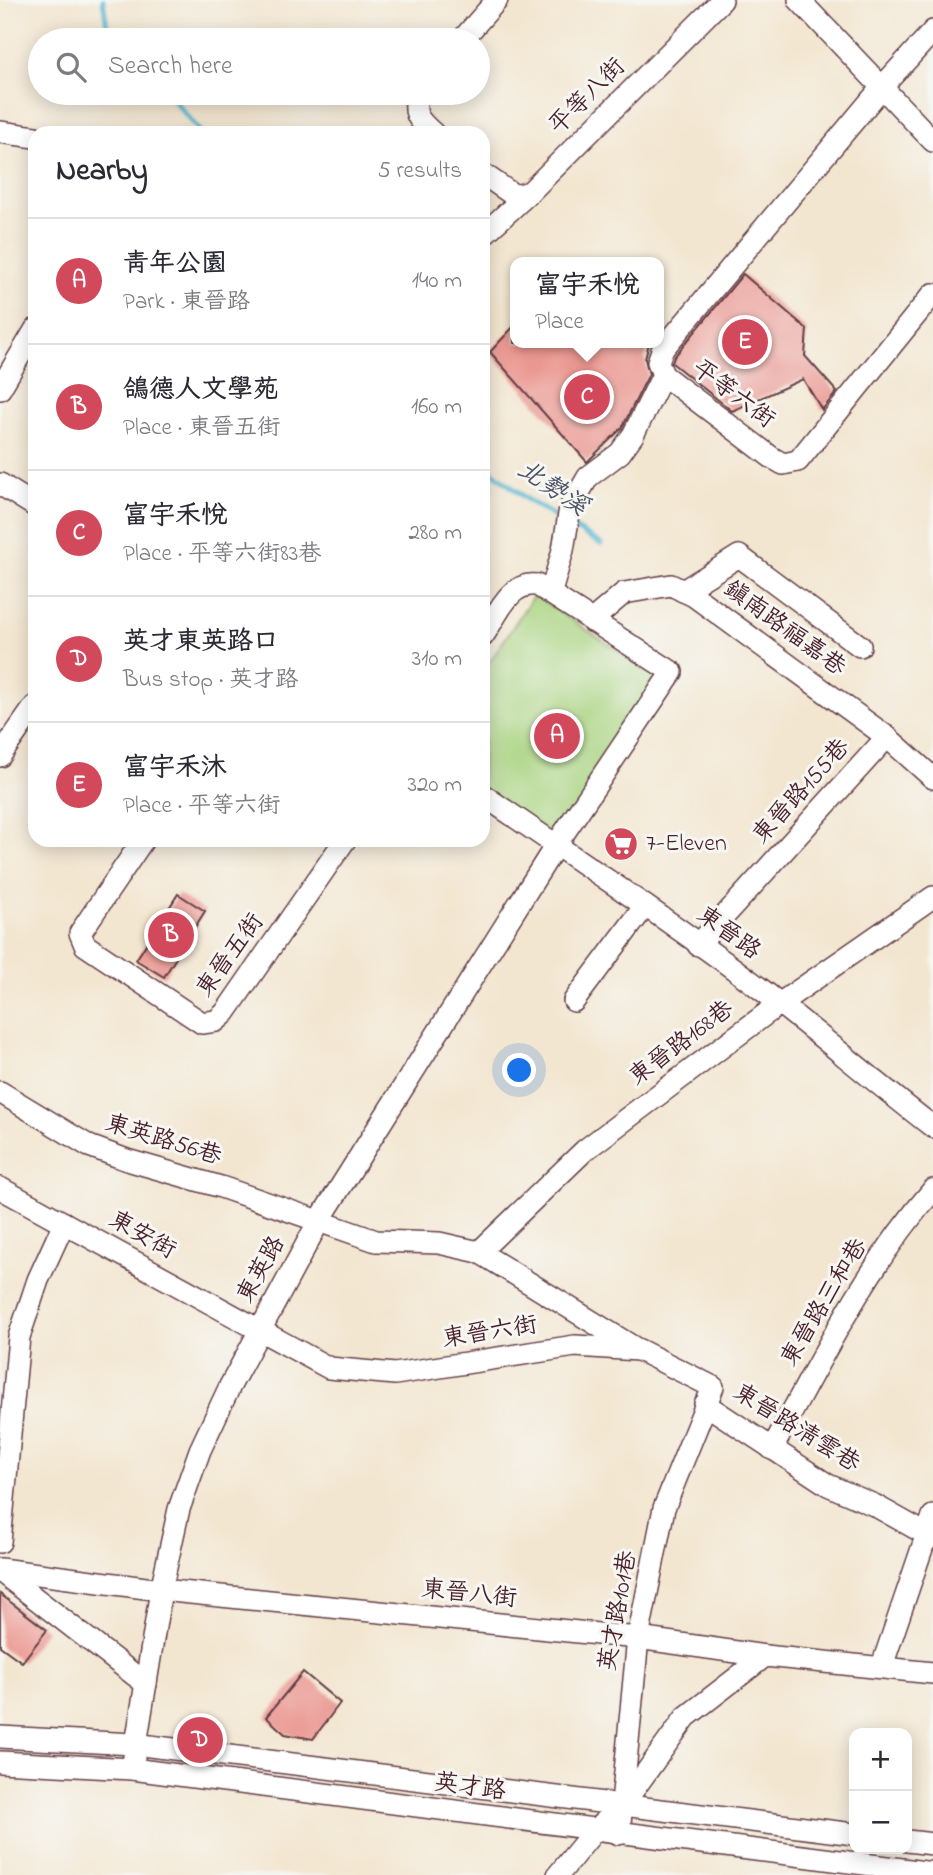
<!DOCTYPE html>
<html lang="en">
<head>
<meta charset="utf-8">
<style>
  body { margin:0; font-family:"Indie Flower","LXGW WenKai TC",sans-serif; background:#f7f7f7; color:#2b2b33 }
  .controls { position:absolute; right:21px; bottom:21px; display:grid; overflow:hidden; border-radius:14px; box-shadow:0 4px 18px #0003 }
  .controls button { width:63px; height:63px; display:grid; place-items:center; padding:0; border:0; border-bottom:2px solid #e1e1e2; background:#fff; color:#2b2b33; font:35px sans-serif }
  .you { position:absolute; left:520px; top:1071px; width:24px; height:24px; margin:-18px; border:5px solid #fff; border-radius:50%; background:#1a73e8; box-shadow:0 0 0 10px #1a73e833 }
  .badge { display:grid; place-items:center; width:46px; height:46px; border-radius:50%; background:#d1495b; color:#fff; font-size:23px; font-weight:700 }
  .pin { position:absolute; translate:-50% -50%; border:4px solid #fff; box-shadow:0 2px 7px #0006 }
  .popup { position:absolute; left:510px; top:257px; width:154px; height:91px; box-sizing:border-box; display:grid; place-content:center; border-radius:14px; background:#fff; filter:drop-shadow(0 2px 5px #0005); font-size:23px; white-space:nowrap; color:#7c7c81 }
  .popup b { font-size:26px; color:#2b2b33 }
  .popup::after { content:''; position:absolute; left:50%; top:100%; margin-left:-14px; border:14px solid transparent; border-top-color:#fff }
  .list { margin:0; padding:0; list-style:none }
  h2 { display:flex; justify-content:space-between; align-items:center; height:91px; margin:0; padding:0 28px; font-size:30px }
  h2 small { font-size:23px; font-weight:400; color:#7c7c81 }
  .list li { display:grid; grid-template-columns:46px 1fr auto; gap:21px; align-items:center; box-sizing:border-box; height:126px; padding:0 28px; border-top:2px solid #e1e1e2 }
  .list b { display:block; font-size:26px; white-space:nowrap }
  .list p { margin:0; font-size:23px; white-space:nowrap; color:#7c7c81 }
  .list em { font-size:23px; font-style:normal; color:#7c7c81 }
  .icon { flex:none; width:38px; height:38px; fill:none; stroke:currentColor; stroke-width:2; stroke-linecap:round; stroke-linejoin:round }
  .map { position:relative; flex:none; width:933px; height:1875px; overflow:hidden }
  .search { position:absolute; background:#fff; box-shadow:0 4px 18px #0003; left:28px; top:28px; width:462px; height:77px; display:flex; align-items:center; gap:18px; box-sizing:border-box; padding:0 24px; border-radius:38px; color:#7c7c81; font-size:26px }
  .panel { position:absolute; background:#fff; box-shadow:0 4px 18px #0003; left:28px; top:126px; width:462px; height:721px; border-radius:21px }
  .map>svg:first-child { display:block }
</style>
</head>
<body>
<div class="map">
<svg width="933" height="1875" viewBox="0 0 933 1875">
  <rect width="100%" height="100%" fill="#f6f6f2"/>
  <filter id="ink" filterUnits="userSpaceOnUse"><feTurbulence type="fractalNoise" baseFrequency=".0143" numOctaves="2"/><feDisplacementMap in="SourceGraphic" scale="14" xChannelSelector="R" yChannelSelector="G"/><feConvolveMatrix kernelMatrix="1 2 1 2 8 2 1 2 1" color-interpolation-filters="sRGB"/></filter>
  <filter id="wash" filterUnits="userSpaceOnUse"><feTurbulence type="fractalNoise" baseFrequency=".00686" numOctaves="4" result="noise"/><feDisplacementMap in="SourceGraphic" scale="28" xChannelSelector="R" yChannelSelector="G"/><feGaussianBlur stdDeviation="1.57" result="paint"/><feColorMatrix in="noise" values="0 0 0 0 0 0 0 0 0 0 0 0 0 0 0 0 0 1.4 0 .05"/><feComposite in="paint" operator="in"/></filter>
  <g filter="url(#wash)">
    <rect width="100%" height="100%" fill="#f3e6d0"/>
    <path fill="#a8d37f" stroke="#797955" stroke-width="2" d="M 534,595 L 667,683 L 562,841 L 483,789 L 483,672 Z"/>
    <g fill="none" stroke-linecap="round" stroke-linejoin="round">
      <g stroke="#55b7d4" stroke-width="5">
        <path d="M 103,0 L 108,33 L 115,40"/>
        <path d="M 168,93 L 201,133"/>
        <path d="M 483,464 L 529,501 L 562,521"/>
        <path d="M 571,526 L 601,544"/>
      </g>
    </g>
    <g id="blocks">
      <g fill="#eb9791">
        <path d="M 743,274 L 807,329 L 805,356 L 837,392 L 822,410 L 803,379 L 732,411 L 672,363 L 674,357 Z"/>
        <path d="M 515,325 L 515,343 L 589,343 L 597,349 L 602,343 L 649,343 L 645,359 L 649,374 L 622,428 L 587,462 L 490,352 Z"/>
        <path d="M 178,894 L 205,911 L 164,977 L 136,960 Z"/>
        <path d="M 0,1594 L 47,1630 L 22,1662 L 0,1646 Z"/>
        <path d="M 303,1672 L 340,1703 L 313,1739 L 285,1734 L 266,1717 Z"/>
      </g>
    </g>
  </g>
  <g filter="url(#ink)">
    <use href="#blocks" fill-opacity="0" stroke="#633d44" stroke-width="2"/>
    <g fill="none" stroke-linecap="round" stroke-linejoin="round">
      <g stroke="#633d44" stroke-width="24">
        <g id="minor">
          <path d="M 799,0 L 933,141"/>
          <path d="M 933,31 L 883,86 L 662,350 L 658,362 L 663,375 L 771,457 L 783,464 L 798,461 L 933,294"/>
          <path d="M 462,40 L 497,0"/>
          <path d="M 419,93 C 411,112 418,120 433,133"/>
          <path d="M 0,132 L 35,137"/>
          <path d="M 483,174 L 515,196 L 530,192 L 722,0"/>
          <path d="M 483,235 L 530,192"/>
          <path d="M 0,389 L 35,330"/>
          <path d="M 0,484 L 35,506"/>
          <path d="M 683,591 L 739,556 L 860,646"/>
          <path d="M 551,592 L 563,550 L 570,508 L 588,477 L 620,453 L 633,435 L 663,375"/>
          <path d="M 591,621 L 624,593 L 671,585 L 694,596 L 887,737 L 933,778"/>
          <path d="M 0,756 L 35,706"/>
          <path d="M 483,795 C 582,864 684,929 779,1003 C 831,1044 881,1087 933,1127"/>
          <path d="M 143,840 L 80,933 L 85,945 L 202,1023 L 216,1021 L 225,1013 L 345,840"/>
          <path d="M 698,945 L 887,737"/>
          <path d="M 574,1001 L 645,906"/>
          <path d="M 0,1092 L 89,1146 L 127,1160 L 221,1187 L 376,1241 L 439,1243 L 479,1252 L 638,1350"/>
          <path d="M 0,1188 L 329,1368 L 395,1374 L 575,1346 L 639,1350 L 713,1387 L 664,1508 L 638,1638 L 619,1834"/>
          <path d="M 479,1252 L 585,1150 L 779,1004 L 933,897"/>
          <path d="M 705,1404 L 828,1485 L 874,1505 L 933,1538"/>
          <path d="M 772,1449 C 821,1359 866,1267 933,1190"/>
          <path d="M 0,1542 L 19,1337 L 38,1280 L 64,1223"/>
          <path d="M 0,1569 L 161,1590 L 638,1638 L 765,1656 L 933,1673"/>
          <path d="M 0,1571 L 146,1684"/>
          <path d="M 882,1666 L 933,1516"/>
          <path d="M 0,1737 L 134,1744 L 854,1834"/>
          <path d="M 0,1762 L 132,1769 L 933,1873"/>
          <path d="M 132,1769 L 161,1590 L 179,1509 L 200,1450 L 230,1386 L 319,1221 L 556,845 L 672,672 L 537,585 C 509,581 497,616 483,636"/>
          <path d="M 907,1841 L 933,1844"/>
          <path d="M 558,1875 L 594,1831 L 621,1807 L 686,1717 L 765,1656"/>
        </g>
      </g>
      <use href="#minor" stroke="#fff" stroke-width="21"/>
    </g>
  </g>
  <defs>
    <g id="supermarket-disc" transform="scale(1.75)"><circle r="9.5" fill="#d1495b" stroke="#f6f6f2"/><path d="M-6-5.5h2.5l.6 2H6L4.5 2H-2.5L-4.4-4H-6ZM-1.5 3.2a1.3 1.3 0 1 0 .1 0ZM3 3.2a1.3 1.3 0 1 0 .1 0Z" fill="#fff"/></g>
  </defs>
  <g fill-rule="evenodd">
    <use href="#supermarket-disc" x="621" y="844"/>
  </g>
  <g text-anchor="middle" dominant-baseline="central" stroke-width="6" stroke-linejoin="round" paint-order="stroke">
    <g font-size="24" fill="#4a1f2b" stroke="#f6f6f2">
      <text transform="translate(588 97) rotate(-45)">平等八街</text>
      <text transform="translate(733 395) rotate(37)">平等六街</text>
      <text transform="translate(784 629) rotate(36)">鎮南路福嘉巷</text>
      <text transform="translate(802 792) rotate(-48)">東晉路155巷</text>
      <text transform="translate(728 934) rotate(36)">東晉路</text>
      <text transform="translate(231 956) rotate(-54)">東晉五街</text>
      <text transform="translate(682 1044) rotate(-37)">東晉路168巷</text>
      <text transform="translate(163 1141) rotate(17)">東英路56巷</text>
      <text transform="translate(142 1236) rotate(29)">東安街</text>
      <text transform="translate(262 1270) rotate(-61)">東英路</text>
      <text transform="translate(825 1303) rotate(-59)">東晉路三和巷</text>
      <text transform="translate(490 1333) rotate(-9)">東晉六街</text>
      <text transform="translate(796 1429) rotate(32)">東晉路清雲巷</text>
      <text transform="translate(469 1595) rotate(6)">東晉八街</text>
      <text transform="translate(619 1611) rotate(-80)">英才路101巷</text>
      <text transform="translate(470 1788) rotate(8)">英才路</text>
    </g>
    <g font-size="24" fill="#4a1f2b" stroke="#f6f6f2" text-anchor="start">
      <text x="646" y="844">7-Eleven</text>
    </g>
    <g font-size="26" font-style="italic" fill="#4e5466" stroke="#f6f6f2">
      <text transform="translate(552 489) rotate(34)">北勢溪</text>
    </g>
  </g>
</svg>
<div class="controls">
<button>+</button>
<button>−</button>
</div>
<div class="you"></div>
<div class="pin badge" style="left:557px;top:736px">A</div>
<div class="pin badge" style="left:171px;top:935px">B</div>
<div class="pin badge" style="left:587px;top:397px">C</div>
<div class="popup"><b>富宇禾悅</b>Place</div>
<div class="pin badge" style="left:200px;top:1740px">D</div>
<div class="pin badge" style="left:745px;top:342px">E</div>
<div class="search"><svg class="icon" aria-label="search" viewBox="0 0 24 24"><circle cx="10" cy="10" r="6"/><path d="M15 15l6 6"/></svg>Search here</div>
<section class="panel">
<h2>Nearby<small>5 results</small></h2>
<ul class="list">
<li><span class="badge">A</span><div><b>青年公園</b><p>Park · 東晉路</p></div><em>140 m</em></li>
<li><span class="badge">B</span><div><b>鴿德人文學苑</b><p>Place · 東晉五街</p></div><em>160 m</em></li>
<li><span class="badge">C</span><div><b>富宇禾悅</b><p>Place · 平等六街83巷</p></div><em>280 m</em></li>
<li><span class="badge">D</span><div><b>英才東英路口</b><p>Bus stop · 英才路</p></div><em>310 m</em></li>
<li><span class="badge">E</span><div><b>富宇禾沐</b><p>Place · 平等六街</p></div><em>320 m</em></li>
</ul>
</section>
</div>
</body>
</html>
